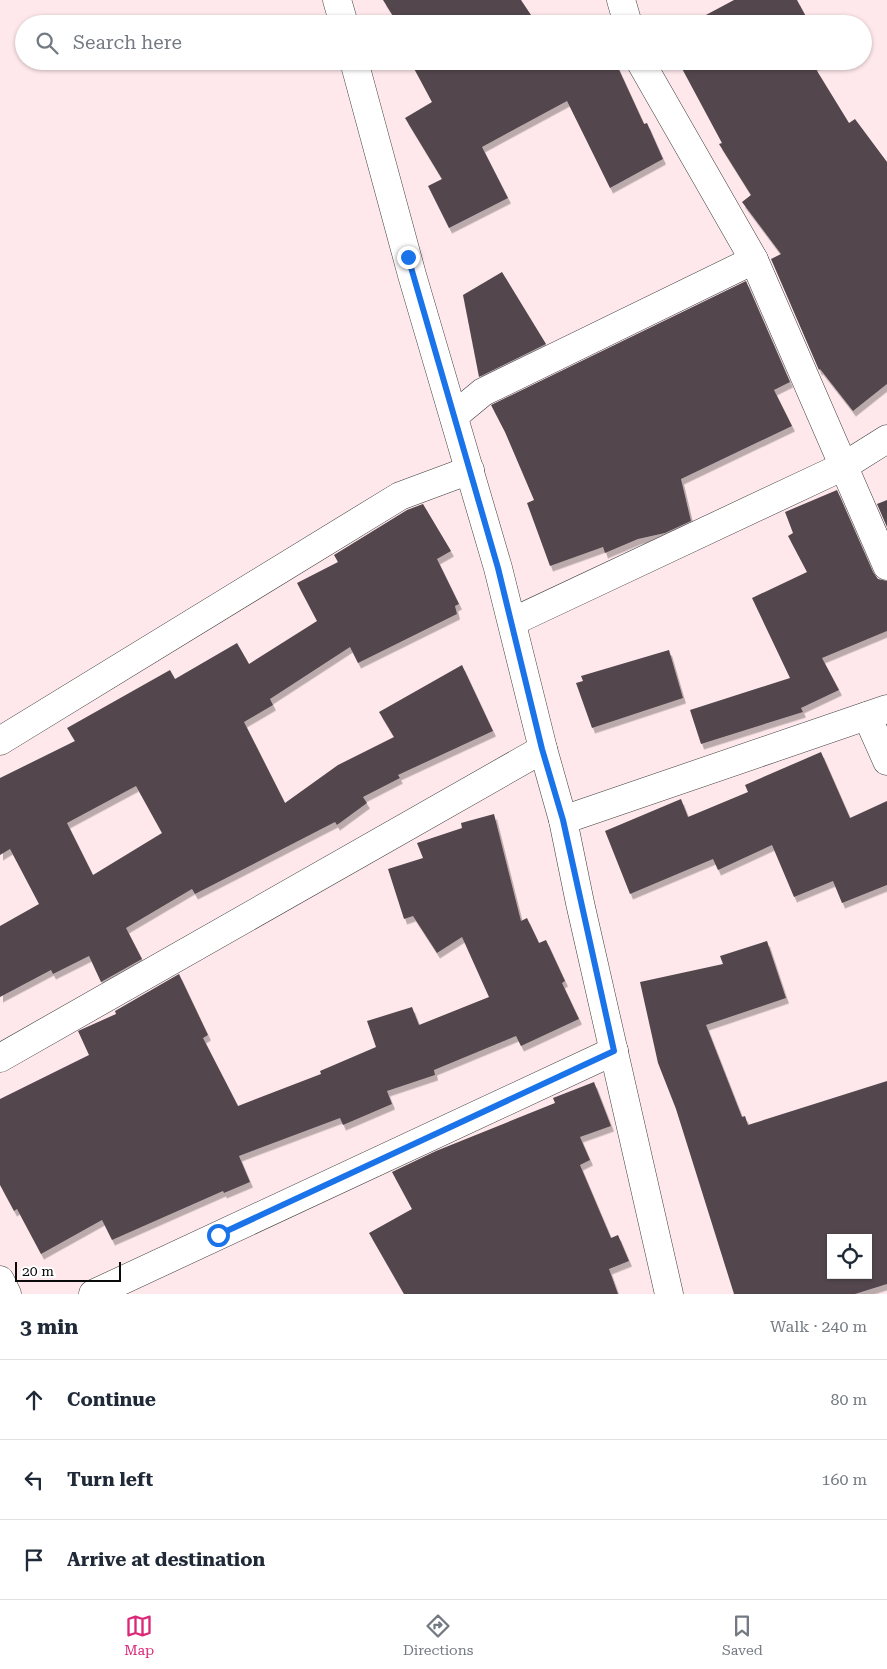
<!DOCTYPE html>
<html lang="en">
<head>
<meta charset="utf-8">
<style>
  body { margin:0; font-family:"Roboto Serif",serif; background:#f2f2f3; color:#1f2937 }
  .controls { position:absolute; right:15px; bottom:15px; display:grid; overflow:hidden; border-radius:0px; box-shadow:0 1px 4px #0004 }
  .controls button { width:45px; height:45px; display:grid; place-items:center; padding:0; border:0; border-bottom:1px solid #e0e1e3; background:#fff; color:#1f2937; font:25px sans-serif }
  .scale { position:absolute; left:15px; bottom:12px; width:106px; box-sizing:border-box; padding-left:5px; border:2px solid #0a0a0a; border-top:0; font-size:14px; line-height:18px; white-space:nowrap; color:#0a0a0a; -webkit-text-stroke:4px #fff; paint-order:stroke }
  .stop { position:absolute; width:15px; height:15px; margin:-11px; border:4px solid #1a73e8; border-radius:50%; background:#fff }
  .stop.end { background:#1a73e8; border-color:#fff; box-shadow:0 1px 5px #0008 }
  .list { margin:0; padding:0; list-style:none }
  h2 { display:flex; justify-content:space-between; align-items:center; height:65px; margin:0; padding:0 20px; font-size:21px }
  h2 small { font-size:16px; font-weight:400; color:#747a83 }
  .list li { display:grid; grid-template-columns:32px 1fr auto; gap:15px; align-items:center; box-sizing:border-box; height:80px; padding:0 20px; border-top:1px solid #e0e1e3 }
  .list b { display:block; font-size:19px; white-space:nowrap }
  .list em { font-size:16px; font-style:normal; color:#747a83 }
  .icon { flex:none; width:28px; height:28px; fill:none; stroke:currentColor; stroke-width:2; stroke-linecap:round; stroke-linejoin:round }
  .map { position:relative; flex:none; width:887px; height:1294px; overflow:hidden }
  .search { position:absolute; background:#fff; box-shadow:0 1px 4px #0004; left:15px; right:15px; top:15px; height:55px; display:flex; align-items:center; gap:12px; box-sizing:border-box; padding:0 18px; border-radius:28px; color:#747a83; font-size:19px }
  .sheet { height:305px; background:#fff }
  nav { display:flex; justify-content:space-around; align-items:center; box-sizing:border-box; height:70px; border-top:1px solid #e0e1e3; background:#fff; font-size:14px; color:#747a83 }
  nav a { display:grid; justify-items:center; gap:2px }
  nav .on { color:#db2777 }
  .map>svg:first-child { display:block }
</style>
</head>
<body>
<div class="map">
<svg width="887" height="1294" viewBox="0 0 887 1294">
  <defs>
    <filter id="shadow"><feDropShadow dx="3" dy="5.5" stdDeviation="0" flood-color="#0004"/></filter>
  </defs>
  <rect width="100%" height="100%" fill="#fee8eb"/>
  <g fill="#52474d" fill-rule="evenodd" filter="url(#shadow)">
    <path d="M 383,0 L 521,0 L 537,24 L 398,24 Z"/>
    <path d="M 734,0 L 797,0 L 810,24 L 689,24 Z"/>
    <path d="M 410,61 L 615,61 L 644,124 L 647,123 L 663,159 L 610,188 L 567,101 L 482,147 L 508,198 L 449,228 L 428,186 L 442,179 L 405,118 L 432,102 Z"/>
    <path d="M 678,61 L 822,61 L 814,66 L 849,123 L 855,119 L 887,162 L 887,384 L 853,411 L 820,369 L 819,370 L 771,259 L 781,254 L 742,202 L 751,195 L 719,144 L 722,143 Z"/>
    <path d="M 502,272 L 546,344 L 479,377 L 463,295 Z"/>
    <path d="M 746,281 L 790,382 L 774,390 L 792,426 L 681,479 L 691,521 L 665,533 L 638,539 L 605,553 L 603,547 L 550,566 L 527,503 L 534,500 L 505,432 L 491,405 Z"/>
    <path d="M 837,490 L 873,572 L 878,579 L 887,581 L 887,631 L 822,658 L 839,690 L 801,708 L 803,712 L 701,744 L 690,710 L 790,678 L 752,598 L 807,572 L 788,536 L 793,533 L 785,512 Z"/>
    <path d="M 887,500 L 887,527 L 877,504 Z"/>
    <path d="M 423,504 L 451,551 L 437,559 L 459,604 L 455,606 L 457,614 L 358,663 L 350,647 L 270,699 L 273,705 L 244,722 L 285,803 L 338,765 L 394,737 L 379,712 L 462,665 L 493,731 L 398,775 L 400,778 L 363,797 L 367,803 L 337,825 L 335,822 L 195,894 L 192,889 L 126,928 L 142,959 L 101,982 L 89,956 L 53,974 L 51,970 L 0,997 L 0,926 L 39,904 L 10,849 L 0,855 L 0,778 L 75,741 L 67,728 L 170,670 L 175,679 L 237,643 L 249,664 L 317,621 L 297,583 L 338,562 L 334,555 L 407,510 ZM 136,786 L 162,833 L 93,875 L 67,823 Z"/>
    <path d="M 669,650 L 683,698 L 592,728 L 576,683 L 583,681 L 581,676 Z"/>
    <path d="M 821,752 L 850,818 L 887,801 L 887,885 L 842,903 L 833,881 L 794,897 L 772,845 L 718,870 L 713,859 L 630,894 L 605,831 L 681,799 L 688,817 L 748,792 L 745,785 Z"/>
    <path d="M 494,814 L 521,921 L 527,918 L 539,943 L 546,940 L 565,981 L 562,983 L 579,1019 L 521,1046 L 516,1036 L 434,1070 L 435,1075 L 387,1091 L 392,1104 L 343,1125 L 340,1118 L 239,1156 L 250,1182 L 224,1193 L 223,1191 L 112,1240 L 102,1220 L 41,1254 L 17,1209 L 14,1211 L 0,1185 L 0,1099 L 89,1055 L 78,1031 L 116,1014 L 115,1011 L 179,974 L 208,1035 L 203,1038 L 238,1106 L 321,1074 L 320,1071 L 376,1047 L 367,1021 L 412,1007 L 419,1025 L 489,997 L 462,937 L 437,953 L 413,916 L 404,919 L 388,869 L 423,858 L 417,843 L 462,828 L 461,823 Z"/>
    <path d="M 767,941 L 786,998 L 706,1025 L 742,1117 L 745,1116 L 748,1125 L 887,1081 L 887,1284 L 855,1294 L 734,1294 L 676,1109 L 658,1063 L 640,982 L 723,964 L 720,956 ZM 831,1238 L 868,1238 L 868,1275 L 831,1275 Z"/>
    <path d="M 594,1082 L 611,1126 L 580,1137 L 590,1160 L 580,1165 L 611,1238 L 618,1235 L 629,1261 L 609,1269 L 618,1294 L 404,1294 L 369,1233 L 412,1209 L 392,1172 L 436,1151 L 555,1103 L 553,1098 Z"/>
  </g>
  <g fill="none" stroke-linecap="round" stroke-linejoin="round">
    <g stroke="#3d3d3d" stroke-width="29">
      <g id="minor">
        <path d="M 621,0 L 628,24"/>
        <path d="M 640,61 L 754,260 L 887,566"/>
        <path d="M 454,416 L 483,392 L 754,260"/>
        <path d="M 512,622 L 844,466 L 887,439"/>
        <path d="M 867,716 L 887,761"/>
        <path d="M 0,741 L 400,496 L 470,470"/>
        <path d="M 563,820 L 887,709"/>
        <path d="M 0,1058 L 543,749"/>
        <path d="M 0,1280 L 7,1294"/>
        <path d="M 93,1294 L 614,1051"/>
      </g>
    </g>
    <g stroke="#3d3d3d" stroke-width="29">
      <g id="tertiary">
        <path d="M 337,0 L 344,24"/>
        <path d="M 354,61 L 412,275 L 498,568 L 543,749 L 563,820 L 580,903 L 669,1294"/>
      </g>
    </g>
    <use href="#minor" stroke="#fff" stroke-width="28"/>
    <use href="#tertiary" stroke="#fff" stroke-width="28"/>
  </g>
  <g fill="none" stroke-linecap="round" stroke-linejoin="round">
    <path stroke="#1a73e8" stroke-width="6" d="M 218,1235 L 614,1051 L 563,820 L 542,749 L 498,568 L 408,257"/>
  </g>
</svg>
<div class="controls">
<button><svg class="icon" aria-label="locate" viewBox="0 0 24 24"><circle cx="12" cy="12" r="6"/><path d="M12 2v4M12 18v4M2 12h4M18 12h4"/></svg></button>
</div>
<div class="scale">20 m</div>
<div class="stop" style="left:218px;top:1235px"></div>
<div class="stop end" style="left:408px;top:257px"></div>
<div class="search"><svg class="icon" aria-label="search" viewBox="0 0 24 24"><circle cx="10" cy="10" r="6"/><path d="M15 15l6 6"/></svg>Search here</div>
</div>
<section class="sheet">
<h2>3 min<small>Walk · 240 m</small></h2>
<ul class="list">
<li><svg class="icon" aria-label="ahead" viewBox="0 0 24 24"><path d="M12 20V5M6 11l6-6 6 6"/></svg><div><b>Continue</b></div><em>80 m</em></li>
<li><svg class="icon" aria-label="left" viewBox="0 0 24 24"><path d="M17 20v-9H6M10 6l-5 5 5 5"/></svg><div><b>Turn left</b></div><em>160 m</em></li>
<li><svg class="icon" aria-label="arrive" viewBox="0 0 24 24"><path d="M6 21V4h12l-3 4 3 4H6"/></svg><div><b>Arrive at destination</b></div></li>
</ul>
</section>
<nav>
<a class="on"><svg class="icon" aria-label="map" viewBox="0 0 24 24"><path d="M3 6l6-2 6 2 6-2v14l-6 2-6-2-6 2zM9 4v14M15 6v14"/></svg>Map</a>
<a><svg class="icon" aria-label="directions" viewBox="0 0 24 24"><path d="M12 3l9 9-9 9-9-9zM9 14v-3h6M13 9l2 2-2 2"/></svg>Directions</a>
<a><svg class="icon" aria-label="saved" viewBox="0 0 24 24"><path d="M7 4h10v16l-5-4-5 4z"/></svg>Saved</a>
</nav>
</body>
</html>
